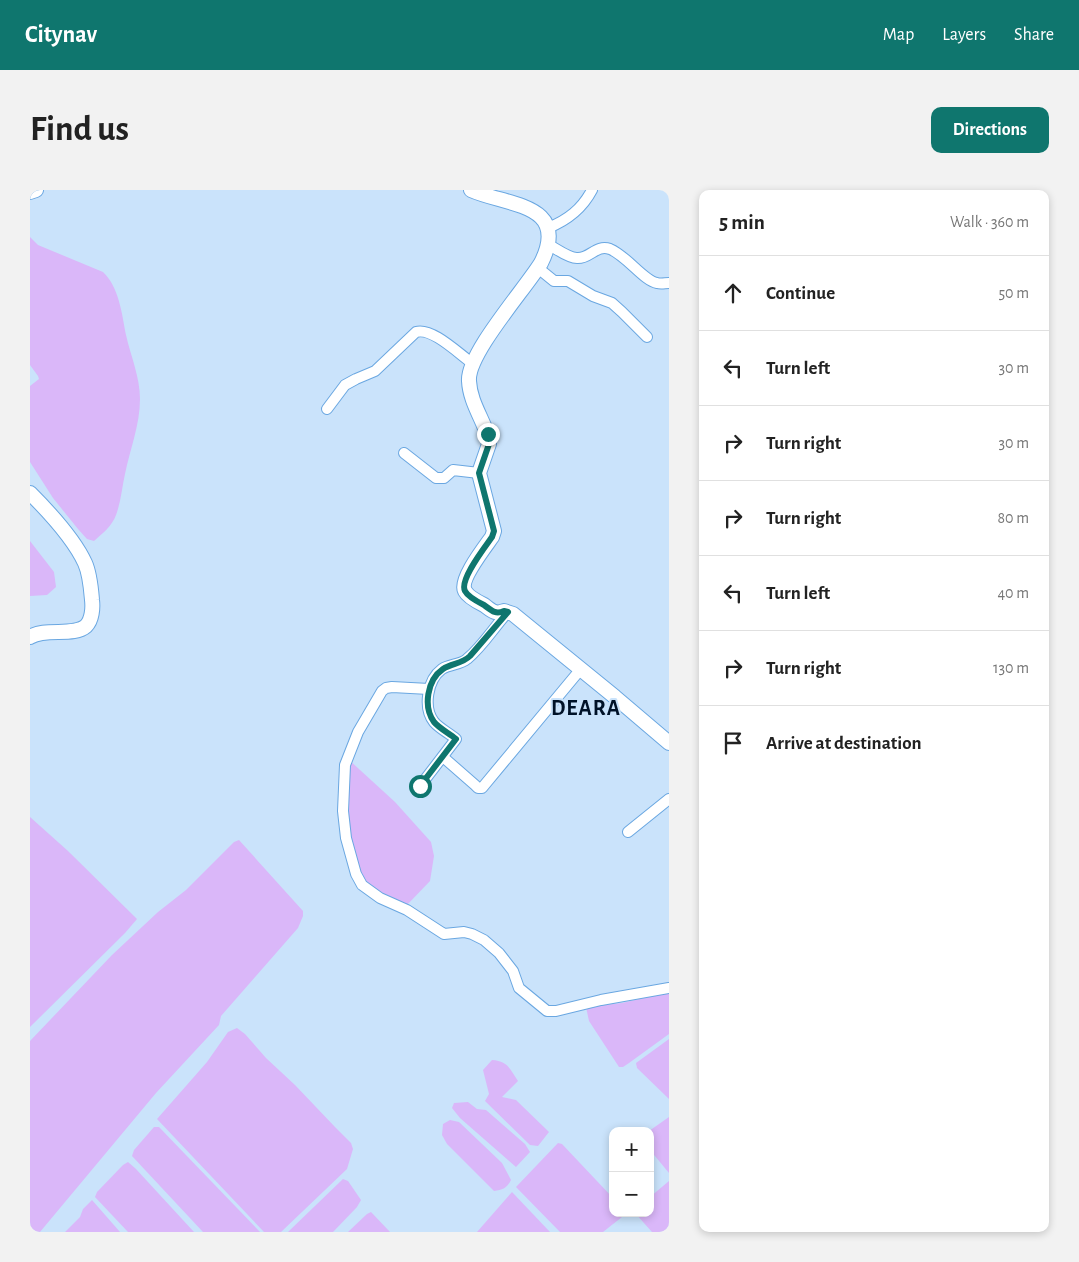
<!DOCTYPE html>
<html lang="en">
<head>
<meta charset="utf-8">
<style>
  body { margin:0; font-family:"Alegreya Sans",sans-serif; background:#f2f2f2; color:#222 }
  .controls { position:absolute; right:15px; bottom:15px; display:grid; overflow:hidden; border-radius:10px; box-shadow:0 2px 8px #0003 }
  .controls button { width:45px; height:45px; display:grid; place-items:center; padding:0; border:0; border-bottom:1px solid #e0e0e0; background:#fff; color:#222; font:25px sans-serif }
  .stop { position:absolute; width:15px; height:15px; margin:-11px; border:4px solid #0f766e; border-radius:50%; background:#fff }
  .stop.end { background:#0f766e; border-color:#fff; box-shadow:0 1px 5px #0008 }
  .list { margin:0; padding:0; list-style:none }
  h2 { display:flex; justify-content:space-between; align-items:center; height:65px; margin:0; padding:0 20px; font-size:21px }
  h2 small { font-size:16px; font-weight:400; color:#767676 }
  .list li { display:grid; grid-template-columns:32px 1fr auto; gap:15px; align-items:center; box-sizing:border-box; height:75px; padding:0 20px; border-top:1px solid #e0e0e0 }
  .list b { display:block; font-size:19px; white-space:nowrap }
  .list em { font-size:16px; font-style:normal; color:#767676 }
  .icon { flex:none; width:28px; height:28px; fill:none; stroke:currentColor; stroke-width:2; stroke-linecap:round; stroke-linejoin:round }
  .map { position:relative; flex:none; width:639px; height:1042px; overflow:hidden; border-radius:10px }
  header { display:flex; align-items:center; gap:30px; box-sizing:border-box; height:70px; padding:0 25px; background:#0f766e; color:#fff }
  header strong { font-size:24px }
  nav { display:flex; gap:28px; margin-inline-start:auto; font-size:18px }
  .intro { display:flex; align-items:center; justify-content:space-between; box-sizing:border-box; height:120px; padding:0 30px }
  h1 { margin:0; font-size:35px }
  .button { padding:12px 22px; border-radius:10px; background:#0f766e; color:#fff; font-size:18px; font-weight:700 }
  main { display:flex; gap:30px; padding:0 30px }
  aside { flex:1; background:#fff; border-radius:10px; box-shadow:0 2px 8px #0003 }
  .map>svg:first-child { display:block }
</style>
</head>
<body>
<header>
<strong>Citynav</strong>
<nav><a>Map</a><a>Layers</a><a>Share</a></nav>
</header>
<div class="intro"><h1>Find us</h1><a class="button">Directions</a></div>
<main>
<div class="map">
<svg width="639" height="1042" viewBox="0 0 639 1042">
  <rect width="100%" height="100%" fill="#cae3fb"/>
  <g fill="#dab7f9">
    <path d="M 0,47 L 8,55 L 73,82 C 89,97 92,124 96,145 C 101,167 110,187 110,209 C 110,235 100,259 95,284 C 92,297 91,312 86,325 C 82,336 73,343 64,351 L 57,349 L 48,339 L 23,308 L 0,272 L 0,196 L 9,189 L 8,186 L 0,175 Z"/>
    <path d="M 0,351 L 24,382 L 26,397 L 17,405 L 0,406 Z"/>
    <path d="M 318,569 L 365,612 L 401,652 L 404,666 L 400,691 L 376,716 L 335,695 L 316,643 Z"/>
    <path d="M 0,627 L 38,661 L 107,729 L 95,743 L 0,837 Z"/>
    <path d="M 209,650 L 273,721 L 273,726 L 268,738 L 191,826 L 189,835 L 126,903 L 10,1042 L 0,1042 L 0,851 L 82,765 L 128,722 L 156,700 L 204,652 Z"/>
    <path d="M 639,802 L 639,844 L 599,873 L 593,877 L 589,877 L 559,831 L 556,817 L 592,813 Z"/>
    <path d="M 207,838 L 215,844 L 236,868 L 265,895 L 305,937 L 321,953 L 323,959 L 317,979 L 251,1042 L 234,1042 L 127,929 L 177,872 L 198,842 Z"/>
    <path d="M 639,849 L 639,909 L 607,878 L 606,873 Z"/>
    <path d="M 462,870 C 478,871 480,879 488,891 L 472,907 L 486,910 L 519,942 L 508,956 L 500,955 L 455,911 L 459,904 L 453,880 Z"/>
    <path d="M 438,912 L 447,919 L 456,920 L 495,954 L 500,962 L 486,977 L 430,928 L 422,918 L 424,913 Z"/>
    <path d="M 639,927 L 639,983 L 620,960 L 619,941 Z"/>
    <path d="M 420,930 L 429,932 L 472,973 L 481,990 C 477,998 473,1000 464,1001 L 417,954 L 412,945 L 413,934 Z"/>
    <path d="M 124,937 L 129,937 L 230,1042 L 173,1042 L 102,966 L 104,960 Z"/>
    <path d="M 528,953 L 532,954 L 583,1008 L 583,1023 L 594,1023 L 592,1027 L 573,1042 L 530,1042 L 486,997 Z"/>
    <path d="M 98,972 L 106,979 L 164,1042 L 98,1042 L 65,1007 L 67,1002 L 93,975 Z"/>
    <path d="M 313,989 L 318,991 L 331,1010 L 327,1017 L 303,1042 L 258,1042 Z"/>
    <path d="M 639,991 L 639,1042 L 622,1042 L 605,1023 L 620,1023 L 620,1007 Z"/>
    <path d="M 482,1002 L 520,1042 L 447,1042 Z"/>
    <path d="M 62,1010 L 90,1042 L 35,1042 L 50,1027 L 53,1019 Z"/>
    <path d="M 341,1022 L 360,1042 L 318,1042 L 337,1024 Z"/>
  </g>
  <g fill="none" stroke-linecap="round" stroke-linejoin="round">
    <g stroke="#6aa7e1" stroke-width="12">
      <g id="minor">
        <path d="M 518,38 C 538,30 552,19 562,0"/>
        <path d="M 519,55 C 527,59 538,68 547,68 C 560,69 566,54 580,59 C 597,66 614,91 627,93 C 631,94 635,93 639,93"/>
        <path d="M 508,78 L 524,91 L 538,91 L 563,106 L 582,113 L 592,122 L 617,147"/>
        <path d="M 297,219 L 315,195 L 326,189 L 345,181 L 386,142 C 402,137 429,164 442,173"/>
        <path d="M 374,263 L 406,288 L 414,288 L 423,280 L 449,283"/>
        <path d="M 399,499 L 362,497 L 356,498 L 352,501 L 328,542 L 315,575 L 313,621 L 316,648 L 326,684 L 332,695 L 350,708 L 377,720 L 414,744 L 434,742 L 442,744 L 454,750 L 469,763 L 483,781 L 489,798 L 517,821 L 526,821 L 571,810 L 639,798"/>
        <path d="M 413,567 L 445,595 L 448,598 L 452,598 L 550,480"/>
        <path d="M 390,596 L 426,549 C 419,543 410,539 404,532 C 393,518 397,490 412,479 C 420,474 430,475 437,469 C 453,456 464,437 478,422"/>
        <path d="M 598,642 L 639,609"/>
      </g>
    </g>
    <g stroke="#6aa7e1" stroke-width="16">
      <g id="secondary">
        <path d="M 441,0 C 477,16 541,13 511,73 C 495,99 437,164 439,191 C 440,212 453,229 459,249 L 459,254 L 449,283 L 464,341 L 462,347 C 455,357 429,390 435,401 C 438,407 448,412 454,415 C 461,420 465,425 474,421 L 483,424 L 585,507 L 639,553"/>
        <path d="M 0,2 L 6,0"/>
        <path d="M 0,303 C 18,321 44,349 55,373 C 60,384 61,398 62,410 C 63,418 62,430 56,436 C 44,447 15,437 0,447"/>
      </g>
    </g>
    <use href="#minor" stroke="#fff" stroke-width="10"/>
    <use href="#secondary" stroke="#fff" stroke-width="14"/>
  </g>
  <g fill="none" stroke-linecap="round" stroke-linejoin="round">
    <path stroke="#0f766e" stroke-width="6" d="M 390,596 L 426,549 C 419,543 410,539 404,532 C 393,517 397,490 413,479 C 422,473 432,474 440,466 L 478,422 L 474,421 C 465,425 461,420 454,415 C 448,412 438,407 435,401 C 429,390 455,357 462,347 L 464,341 L 449,283 L 459,254 L 458,244"/>
  </g>
  <g text-anchor="middle" dominant-baseline="central" stroke-width="4" stroke-linejoin="round" paint-order="stroke">
    <g font-size="22" font-weight="bold" letter-spacing="1" fill="#001228" stroke="#cae3fb">
      <text x="556" y="518">DEARA</text>
    </g>
  </g>
</svg>
<div class="controls">
<button>+</button>
<button>−</button>
</div>
<div class="stop" style="left:390px;top:596px"></div>
<div class="stop end" style="left:458px;top:244px"></div>
</div>
<aside>
<h2>5 min<small>Walk · 360 m</small></h2>
<ul class="list">
<li><svg class="icon" aria-label="ahead" viewBox="0 0 24 24"><path d="M12 20V5M6 11l6-6 6 6"/></svg><div><b>Continue</b></div><em>50 m</em></li>
<li><svg class="icon" aria-label="left" viewBox="0 0 24 24"><path d="M17 20v-9H6M10 6l-5 5 5 5"/></svg><div><b>Turn left</b></div><em>30 m</em></li>
<li><svg class="icon" aria-label="right" viewBox="0 0 24 24"><path d="M7 20v-9h11M14 6l5 5-5 5"/></svg><div><b>Turn right</b></div><em>30 m</em></li>
<li><svg class="icon" aria-label="right" viewBox="0 0 24 24"><path d="M7 20v-9h11M14 6l5 5-5 5"/></svg><div><b>Turn right</b></div><em>80 m</em></li>
<li><svg class="icon" aria-label="left" viewBox="0 0 24 24"><path d="M17 20v-9H6M10 6l-5 5 5 5"/></svg><div><b>Turn left</b></div><em>40 m</em></li>
<li><svg class="icon" aria-label="right" viewBox="0 0 24 24"><path d="M7 20v-9h11M14 6l5 5-5 5"/></svg><div><b>Turn right</b></div><em>130 m</em></li>
<li><svg class="icon" aria-label="arrive" viewBox="0 0 24 24"><path d="M6 21V4h12l-3 4 3 4H6"/></svg><div><b>Arrive at destination</b></div></li>
</ul>
</aside>
</main>
</body>
</html>
